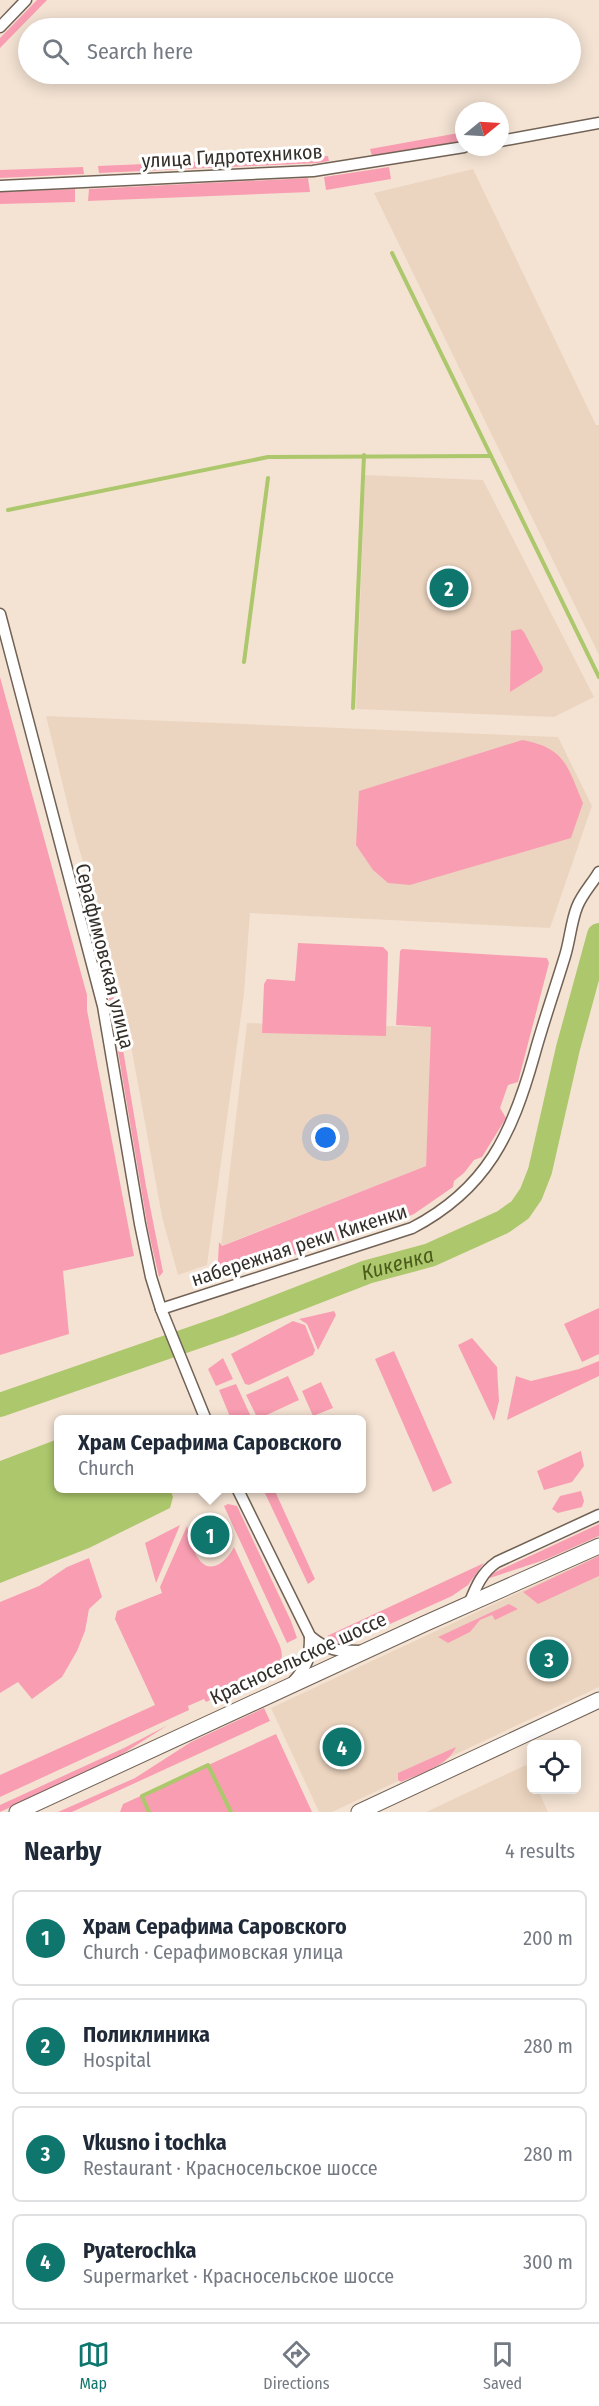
<!DOCTYPE html>
<html lang="en">
<head>
<meta charset="utf-8">
<style>
  body { margin:0; font-family:"Fira Sans Condensed",sans-serif; background:#f2f2f3; color:#1f2937 }
  .controls { position:absolute; right:18px; bottom:18px; display:grid; overflow:hidden; border-radius:9px; box-shadow:0 3px 15px #0003 }
  .controls button { width:54px; height:54px; display:grid; place-items:center; padding:0; border:0; border-bottom:2px solid #e0e1e3; background:#fff; color:#1f2937; font:30px sans-serif }
  .compass { position:absolute; left:455px; top:102px; width:54px; height:54px; border-radius:50%; background:#fff; box-shadow:0 3px 15px #0003; rotate:72deg }
  .you { position:absolute; left:326px; top:1138px; width:21px; height:21px; margin:-15px; border:4px solid #fff; border-radius:50%; background:#1a73e8; box-shadow:0 0 0 9px #1a73e833 }
  .badge { display:grid; place-items:center; width:39px; height:39px; border-radius:50%; background:#0f766e; color:#fff; font-size:20px; font-weight:700 }
  .pin { position:absolute; translate:-50% -50%; border:3px solid #fff; box-shadow:0 2px 6px #0006 }
  .popup { position:absolute; left:54px; top:1415px; width:312px; height:78px; box-sizing:border-box; display:grid; place-content:center; border-radius:9px; background:#fff; filter:drop-shadow(0 2px 4px #0005); font-size:20px; white-space:nowrap; color:#747a83 }
  .popup b { font-size:22px; color:#1f2937 }
  .popup::after { content:''; position:absolute; left:50%; top:100%; margin-left:-12px; border:12px solid transparent; border-top-color:#fff }
  .list { margin:0; padding:0; list-style:none }
  h2 { display:flex; justify-content:space-between; align-items:center; height:78px; margin:0; padding:0 24px; font-size:26px }
  h2 small { font-size:20px; font-weight:400; color:#747a83 }
  .list li { display:grid; grid-template-columns:39px 1fr auto; gap:18px; align-items:center; box-sizing:border-box; height:96px; margin:0 12px 12px; padding:0 12px; border:2px solid #e0e1e3; border-radius:9px }
  .list b { display:block; font-size:22px; white-space:nowrap }
  .list p { margin:0; font-size:20px; white-space:nowrap; color:#747a83 }
  .list em { font-size:20px; font-style:normal; color:#747a83 }
  .icon { flex:none; width:33px; height:33px; fill:none; stroke:currentColor; stroke-width:2; stroke-linecap:round; stroke-linejoin:round }
  .map { position:relative; flex:none; width:599px; height:1812px; overflow:hidden }
  .search { position:absolute; background:#fff; box-shadow:0 3px 15px #0003; left:18px; right:18px; top:18px; height:66px; display:flex; align-items:center; gap:15px; box-sizing:border-box; padding:0 21px; border-radius:33px; color:#747a83; font-size:22px }
  .sheet { height:510px; background:#fff }
  nav { display:flex; justify-content:space-around; align-items:center; box-sizing:border-box; height:84px; border-top:2px solid #e0e1e3; background:#fff; font-size:16px; color:#747a83 }
  nav a { display:grid; justify-items:center; gap:3px }
  nav .on { color:#0f766e }
  .map>svg:first-child { display:block }
</style>
</head>
<body>
<div class="map">
<svg width="599" height="1812" viewBox="0 0 599 1812">
  <rect width="100%" height="100%" fill="#f4e3d3"/>
  <g fill="#ecd5c0">
    <path d="M 473,169 L 596,425 L 599,425 L 599,655 L 374,193 Z"/>
    <path d="M 365,475 L 483,480 L 594,697 L 554,717 L 356,709 Z"/>
    <path d="M 46,716 L 558,737 L 592,806 L 550,928 L 250,913 L 244,994 L 207,1265 L 178,1275 L 162,1217 L 120,985 L 75,835 Z"/>
    <path d="M 247,1023 L 432,1027 L 426,1166 L 221,1246 Z"/>
    <path d="M 599,1555 L 599,1687 L 332,1812 L 319,1812 L 271,1708 Z"/>
    <path d="M 526,1765 L 531,1777 L 532,1790 L 538,1790 L 548,1812 L 426,1812 Z"/>
  </g>
  <g fill="#f99eb2">
    <path d="M 37,0 L 47,0 L 0,48 L 0,38 Z"/>
    <path d="M 464,132 L 464,142 L 372,156 L 370,149 Z"/>
    <path d="M 328,156 L 329,161 L 318,163 L 99,173 L 98,166 Z"/>
    <path d="M 83,167 L 84,174 L 0,178 L 0,170 Z"/>
    <path d="M 389,167 L 391,179 L 326,190 L 324,177 Z"/>
    <path d="M 308,178 L 310,192 L 88,201 L 89,189 Z"/>
    <path d="M 75,189 L 75,202 L 0,204 L 0,192 Z"/>
    <path d="M 521,629 L 524,632 L 543,668 L 542,672 L 510,692 L 511,631 Z"/>
    <path d="M 0,677 L 87,995 L 87,1010 L 134,1256 L 63,1271 L 69,1334 L 0,1355 Z"/>
    <path d="M 522,740 C 566,748 567,766 583,803 L 571,838 L 410,885 L 388,883 L 373,870 L 356,845 L 359,791 Z"/>
    <path d="M 83,882 L 100,940 L 116,1008 L 146,1186 L 163,1272 L 159,1277 L 148,1229 L 108,992 L 77,883 Z"/>
    <path d="M 298,943 L 383,947 L 388,952 L 386,1036 L 262,1033 L 264,984 L 267,979 L 295,981 Z"/>
    <path d="M 402,949 L 547,958 L 549,963 L 518,1082 L 508,1085 L 500,1108 L 506,1118 L 482,1157 L 474,1160 L 464,1173 L 454,1181 L 453,1187 L 414,1214 L 390,1224 L 217,1280 L 219,1242 L 222,1246 L 426,1166 L 431,1027 L 396,1025 L 400,951 Z"/>
    <path d="M 599,1308 L 599,1354 L 582,1362 L 564,1324 Z"/>
    <path d="M 334,1311 L 336,1315 L 318,1350 L 307,1324 L 299,1319 Z"/>
    <path d="M 293,1321 L 305,1325 L 315,1350 L 313,1355 L 249,1385 L 245,1384 L 231,1354 Z"/>
    <path d="M 472,1338 L 497,1367 L 499,1401 L 494,1421 L 458,1345 Z"/>
    <path d="M 394,1351 L 452,1483 L 433,1492 L 375,1359 Z"/>
    <path d="M 223,1358 L 233,1379 L 216,1386 L 208,1369 Z"/>
    <path d="M 599,1361 L 599,1376 L 507,1420 L 516,1376 L 531,1381 L 579,1369 Z"/>
    <path d="M 288,1376 L 299,1400 L 258,1419 L 246,1395 Z"/>
    <path d="M 321,1382 L 333,1408 L 313,1416 L 302,1391 Z"/>
    <path d="M 236,1384 L 252,1419 L 231,1419 L 219,1390 Z"/>
    <path d="M 581,1451 L 584,1466 L 572,1482 L 544,1490 L 537,1471 Z"/>
    <path d="M 263,1489 L 274,1489 L 315,1579 L 308,1584 Z"/>
    <path d="M 581,1491 L 584,1501 L 582,1507 L 558,1513 L 552,1509 L 560,1496 Z"/>
    <path d="M 228,1504 L 237,1506 L 291,1621 L 297,1638 L 287,1643 L 224,1506 Z"/>
    <path d="M 599,1524 L 599,1536 L 547,1559 L 490,1578 L 489,1575 Z"/>
    <path d="M 180,1525 L 156,1583 L 145,1543 Z"/>
    <path d="M 187,1526 C 190,1536 192,1549 198,1558 C 210,1577 228,1560 234,1547 L 280,1646 C 283,1656 283,1661 275,1669 L 206,1702 L 204,1699 L 188,1706 L 189,1710 L 0,1797 L 0,1775 L 155,1705 L 115,1619 L 117,1611 L 162,1593 L 160,1587 Z"/>
    <path d="M 599,1556 L 599,1576 L 538,1604 L 523,1592 Z"/>
    <path d="M 89,1558 L 102,1597 L 89,1609 L 85,1631 L 77,1651 L 62,1677 L 32,1699 L 18,1682 L 0,1693 L 0,1602 L 39,1586 L 67,1567 Z"/>
    <path d="M 484,1563 L 468,1585 L 452,1596 L 348,1643 L 337,1643 L 327,1636 Z"/>
    <path d="M 509,1604 L 518,1609 L 495,1620 L 492,1615 L 480,1620 L 470,1632 L 448,1643 L 438,1637 Z"/>
    <path d="M 264,1708 L 270,1721 L 72,1812 L 58,1812 L 135,1778 L 191,1742 Z"/>
    <path d="M 168,1725 L 113,1760 L 0,1812 L 0,1805 L 124,1748 Z"/>
    <path d="M 276,1734 L 312,1812 L 120,1812 L 123,1804 Z"/>
    <path d="M 456,1747 C 448,1766 419,1774 401,1782 L 398,1780 L 398,1773 Z"/>
  </g>
  <path fill="#acc76c" d="M 58,1439 L 58,1488 L 170,1489 L 173,1497 L 170,1508 L 89,1548 L 0,1583 L 0,1461 Z"/>
  <g fill="none" stroke-linecap="round" stroke-linejoin="round">
    <g stroke="#acc76c" stroke-width="4">
      <path d="M 392,253 L 599,677"/>
      <path d="M 8,510 L 268,457 L 491,456"/>
      <path d="M 244,662 L 268,478"/>
      <path d="M 353,708 L 364,455"/>
      <path d="M 156,1340 L 159,1348"/>
      <path d="M 149,1812 L 142,1796 L 208,1765 L 231,1812"/>
    </g>
    <path stroke="#acc76c" stroke-width="24" id="s1" d="M 0,1405 L 228,1326 L 367,1272 L 430,1255 L 503,1222 L 520,1210 L 531,1194 L 540,1171 L 568,1048 L 599,935"/>
    <g stroke="#716255" stroke-width="13">
      <g id="minor">
        <path d="M 0,27 L 26,0"/>
        <path d="M 500,141 L 599,123"/>
        <path d="M 0,186 L 313,171 L 464,147"/>
        <path d="M 0,614 L 103,1006 L 140,1224 L 151,1277 L 161,1309"/>
        <path d="M 206,1420 L 161,1309 L 412,1228 C 487,1189 512,1134 534,1056 C 543,1023 555,989 565,956 C 570,940 571,922 577,907 C 582,894 592,884 599,872"/>
        <path d="M 237,1488 L 310,1636 C 328,1651 337,1651 360,1651"/>
        <path d="M 469,1604 C 476,1587 481,1573 497,1562 L 599,1515"/>
        <path d="M 293,1682 C 308,1665 310,1659 310,1636"/>
      </g>
    </g>
    <g stroke="#716255" stroke-width="17">
      <g id="secondary">
        <path d="M 17,1812 L 424,1624 L 599,1546"/>
        <path d="M 359,1812 L 599,1700"/>
      </g>
    </g>
    <use href="#minor" stroke="#fff" stroke-width="10"/>
    <use href="#secondary" stroke="#fff" stroke-width="15"/>
  </g>
  <g text-anchor="middle" dominant-baseline="central" stroke-width="6" stroke-linejoin="round" paint-order="stroke">
    <g font-size="20" fill="#352f29" stroke="#fff">
      <text transform="translate(232 156) rotate(-3)">улица Гидротехников</text>
      <text transform="translate(105 956) rotate(76)">Серафимовская улица</text>
      <text transform="translate(299 1245) rotate(-18)">набережная реки Кикенки</text>
      <text transform="translate(298 1658) rotate(-25)">Красносельское шоссе</text>
    </g>
    <g font-size="21" font-style="italic" fill="#4b5b1b" stroke="#fff">
      <text stroke="none"><textPath href="#s1" startOffset="422">Кикенка</textPath></text>
    </g>
  </g>
</svg>
<div class="controls">
<button><svg class="icon" aria-label="locate" viewBox="0 0 24 24"><circle cx="12" cy="12" r="6"/><path d="M12 2v4M12 18v4M2 12h4M18 12h4"/></svg></button>
</div>
<svg class="compass" viewBox="-18 -18 36 36"><path d="M0-13l5 13h-10z" fill="#e53935"/><path d="M0 13l5-13h-10z" fill="#747a83"/></svg>
<div class="you"></div>
<div class="pin badge" style="left:210px;top:1535px">1</div>
<div class="popup"><b>Храм Серафима Саровского</b>Church</div>
<div class="pin badge" style="left:449px;top:588px">2</div>
<div class="pin badge" style="left:549px;top:1659px">3</div>
<div class="pin badge" style="left:342px;top:1747px">4</div>
<div class="search"><svg class="icon" aria-label="search" viewBox="0 0 24 24"><circle cx="10" cy="10" r="6"/><path d="M15 15l6 6"/></svg>Search here</div>
</div>
<section class="sheet">
<h2>Nearby<small>4 results</small></h2>
<ul class="list">
<li><span class="badge">1</span><div><b>Храм Серафима Саровского</b><p>Church · Серафимовская улица</p></div><em>200 m</em></li>
<li><span class="badge">2</span><div><b>Поликлиника</b><p>Hospital</p></div><em>280 m</em></li>
<li><span class="badge">3</span><div><b>Vkusno i tochka</b><p>Restaurant · Красносельское шоссе</p></div><em>280 m</em></li>
<li><span class="badge">4</span><div><b>Pyaterochka</b><p>Supermarket · Красносельское шоссе</p></div><em>300 m</em></li>
</ul>
</section>
<nav>
<a class="on"><svg class="icon" aria-label="map" viewBox="0 0 24 24"><path d="M3 6l6-2 6 2 6-2v14l-6 2-6-2-6 2zM9 4v14M15 6v14"/></svg>Map</a>
<a><svg class="icon" aria-label="directions" viewBox="0 0 24 24"><path d="M12 3l9 9-9 9-9-9zM9 14v-3h6M13 9l2 2-2 2"/></svg>Directions</a>
<a><svg class="icon" aria-label="saved" viewBox="0 0 24 24"><path d="M7 4h10v16l-5-4-5 4z"/></svg>Saved</a>
</nav>
</body>
</html>
